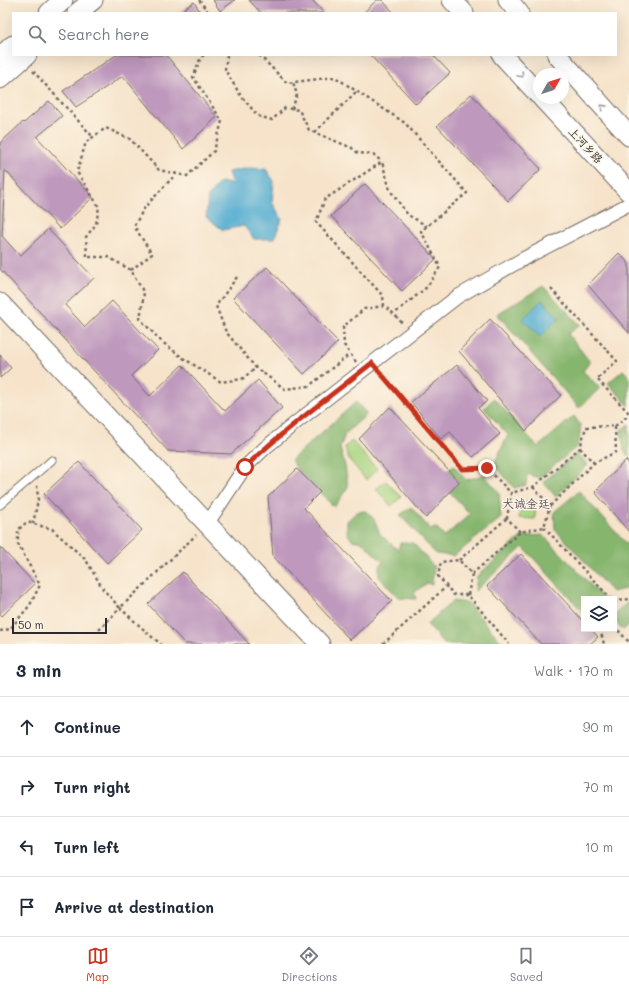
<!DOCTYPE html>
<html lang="en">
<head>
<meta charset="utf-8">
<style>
  body { margin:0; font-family:Mali,"LXGW WenKai TC",sans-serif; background:#f2f2f3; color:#1f2937 }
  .controls { position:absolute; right:12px; bottom:12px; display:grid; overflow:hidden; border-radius:0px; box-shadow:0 4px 16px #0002 }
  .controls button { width:36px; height:36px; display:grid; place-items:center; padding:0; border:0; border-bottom:1px solid #e0e1e3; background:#fff; color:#1f2937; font:20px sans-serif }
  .compass { position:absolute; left:533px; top:68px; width:36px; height:36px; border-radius:50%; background:#fff; box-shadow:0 4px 16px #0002; rotate:51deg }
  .scale { position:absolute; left:12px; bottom:10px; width:95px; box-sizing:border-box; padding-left:4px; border:2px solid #2b2b2b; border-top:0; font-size:11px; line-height:14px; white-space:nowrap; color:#2b2b2b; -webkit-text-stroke:3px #fcf5e5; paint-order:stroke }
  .stop { position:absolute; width:12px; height:12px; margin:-9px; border:3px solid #c8321e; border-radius:50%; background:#fff }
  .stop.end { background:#c8321e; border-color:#fff; box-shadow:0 1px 4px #0008 }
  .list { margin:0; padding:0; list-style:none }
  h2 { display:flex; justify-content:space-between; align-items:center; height:52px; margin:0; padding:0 16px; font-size:17px }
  h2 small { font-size:13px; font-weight:400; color:#747a83 }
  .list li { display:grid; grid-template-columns:26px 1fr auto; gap:12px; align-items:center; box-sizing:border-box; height:60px; padding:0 16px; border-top:1px solid #e0e1e3 }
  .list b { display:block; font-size:15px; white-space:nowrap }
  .list em { font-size:13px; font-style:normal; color:#747a83 }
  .icon { flex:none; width:22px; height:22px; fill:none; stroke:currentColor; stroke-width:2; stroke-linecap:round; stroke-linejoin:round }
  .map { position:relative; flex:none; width:629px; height:644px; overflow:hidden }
  .search { position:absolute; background:#fff; box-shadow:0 4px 16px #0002; left:12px; right:12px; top:12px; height:44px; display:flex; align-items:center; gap:10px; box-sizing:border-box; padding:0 14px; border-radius:0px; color:#747a83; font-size:15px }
  .sheet { height:292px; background:#fff }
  nav { display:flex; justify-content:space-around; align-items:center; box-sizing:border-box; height:56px; border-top:1px solid #e0e1e3; background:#fff; font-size:11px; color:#747a83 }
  nav a { display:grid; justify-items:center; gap:2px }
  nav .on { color:#c8321e }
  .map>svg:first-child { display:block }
</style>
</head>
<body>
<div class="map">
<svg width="629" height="644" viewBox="0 0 629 644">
  <rect width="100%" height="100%" fill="#fcf5e5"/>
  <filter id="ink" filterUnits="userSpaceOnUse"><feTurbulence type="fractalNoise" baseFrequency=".025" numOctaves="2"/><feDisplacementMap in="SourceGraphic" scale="8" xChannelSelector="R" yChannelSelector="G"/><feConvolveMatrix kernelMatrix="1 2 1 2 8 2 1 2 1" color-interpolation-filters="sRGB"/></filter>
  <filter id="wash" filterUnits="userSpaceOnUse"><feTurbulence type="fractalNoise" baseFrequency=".012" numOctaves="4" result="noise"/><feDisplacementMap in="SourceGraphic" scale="16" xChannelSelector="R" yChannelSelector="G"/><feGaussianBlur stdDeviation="0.9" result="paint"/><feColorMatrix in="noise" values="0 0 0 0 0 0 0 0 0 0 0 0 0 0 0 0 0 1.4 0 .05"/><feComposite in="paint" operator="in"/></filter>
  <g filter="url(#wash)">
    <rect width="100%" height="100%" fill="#f6e3ca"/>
    <g fill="#a9d480" stroke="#6a8056">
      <path d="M 352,441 L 377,469 L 366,480 L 348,458 L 345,447 Z"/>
      <path d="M 386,481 L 401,497 L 391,506 L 376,489 Z"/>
      <path d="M 520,502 L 536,503 L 535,519 L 519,518 Z"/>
    </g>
    <g fill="#86b66e" stroke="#58704c">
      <path d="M 543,286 L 580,325 L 568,334 L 590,362 L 583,371 L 600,388 L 579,408 L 497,314 Z"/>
      <path d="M 623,370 L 629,376 L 629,406 L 608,383 Z"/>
      <path d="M 494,398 L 538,447 L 574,416 L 581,426 L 578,446 L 539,478 L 527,474 L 526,485 L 514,488 L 494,464 L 508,435 L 484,408 Z"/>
      <path d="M 356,402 L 367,414 L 345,434 L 340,448 L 345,466 L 348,487 L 334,507 L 297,469 L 291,460 Z"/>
      <path d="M 629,424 L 629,457 L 624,451 L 621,430 Z"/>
      <path d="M 577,453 L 588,465 L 556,497 L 543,482 Z"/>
      <path d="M 453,465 L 466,480 L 484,475 L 499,492 L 501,518 L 454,556 L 436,554 L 400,515 L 411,507 L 430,529 L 437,528 L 444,537 L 470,514 L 450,492 L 459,482 L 448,471 Z"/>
      <path d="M 579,491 L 629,547 L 629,588 L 612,592 L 555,529 L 554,512 Z"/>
      <path d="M 366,511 L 374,519 L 380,534 L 398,550 L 400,543 L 413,543 L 434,567 L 432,585 L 427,583 L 414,593 L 416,599 L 399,598 L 379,577 L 379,566 L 383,562 L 362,542 L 352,540 L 347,533 L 347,521 L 357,512 Z"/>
      <path d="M 542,535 L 550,542 L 604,599 L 584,599 L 584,613 L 523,547 L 475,591 L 477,576 L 521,537 Z"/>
      <path d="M 453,601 L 468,603 L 503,644 L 444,644 L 427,624 Z"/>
      <path d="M 628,602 L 629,602 L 629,625 L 623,630 L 614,620 L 614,615 Z"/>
    </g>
    <g fill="#54add1" stroke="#406c7e">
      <path d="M 249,168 L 266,169 L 274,181 L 272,202 L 282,219 L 274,239 L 254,239 L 244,226 L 223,230 L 206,217 L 208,197 L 220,182 L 232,184 L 228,172 Z"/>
      <path d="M 542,300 L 559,318 L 540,337 L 523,319 Z"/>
    </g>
    <g id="blocks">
      <g fill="#be98bd">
        <path d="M 213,0 L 235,0 L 220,11 Z"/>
        <path d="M 249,0 L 312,0 L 324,13 L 261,13 Z"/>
        <path d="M 377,0 L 382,0 L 394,13 L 363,13 Z"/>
        <path d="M 194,2 L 201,13 L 178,13 Z"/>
        <path d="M 116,55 L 166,55 L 217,117 L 183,149 L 123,76 L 76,107 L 63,91 Z"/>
        <path d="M 370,55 L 433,55 L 450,73 L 416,104 Z"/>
        <path d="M 471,94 L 541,169 L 508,201 L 437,126 Z"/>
        <path d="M 49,101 L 62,116 L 37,137 L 93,197 L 60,229 L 5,170 L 2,236 L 20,256 L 48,229 L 94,278 L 65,305 L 85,327 L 112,301 L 158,350 L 131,376 L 150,396 L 182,365 L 225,411 L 258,380 L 282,408 L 231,454 L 168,451 L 0,269 L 0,143 L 23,122 L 24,123 Z"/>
        <path d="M 365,184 L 436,259 L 402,291 L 331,216 Z"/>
        <path d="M 619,253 L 629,264 L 629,333 L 588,285 Z"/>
        <path d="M 267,267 L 338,342 L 304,374 L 233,298 Z"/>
        <path d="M 490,319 L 561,395 L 526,431 L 459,351 Z"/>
        <path d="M 0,355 L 11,368 L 0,378 Z"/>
        <path d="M 457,365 L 487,401 L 478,408 L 500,434 L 473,457 L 450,432 L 441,439 L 411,402 Z"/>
        <path d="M 390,407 L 459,482 L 426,518 L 359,439 Z"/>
        <path d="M 626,460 L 629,464 L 629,532 L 595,492 Z"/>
        <path d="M 79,462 L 142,530 L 107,563 L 44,494 Z"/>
        <path d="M 297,469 L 320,492 L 304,508 L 383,592 L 392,601 L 350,640 L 273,556 L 268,497 Z"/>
        <path d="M 0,547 L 35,584 L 2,616 L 0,614 Z"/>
        <path d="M 521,554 L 584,622 L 584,629 L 591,629 L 598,637 L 590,644 L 541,644 L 487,586 Z"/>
        <path d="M 183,572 L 249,644 L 185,644 L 148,604 Z"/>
      </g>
    </g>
  </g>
  <g filter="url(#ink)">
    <use href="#blocks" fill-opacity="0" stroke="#726b63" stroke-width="1"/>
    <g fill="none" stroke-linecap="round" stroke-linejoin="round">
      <g stroke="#726b63" stroke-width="9">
        <path id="lane" d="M 0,505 L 52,460"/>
      </g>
      <g stroke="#726b63" stroke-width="15">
        <path id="street" d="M 207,524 L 245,467 L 266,447 L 298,421 L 457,297 L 523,259 L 629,204"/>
      </g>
      <g stroke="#726b63" stroke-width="21">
        <g id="secondary">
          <path d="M 452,0 L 464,13"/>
          <path d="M 508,0 L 519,13"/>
          <path d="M 49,13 L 63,0"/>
          <path d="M 77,13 L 93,0"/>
          <path d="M 502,55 L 539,95"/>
          <path d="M 557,55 L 629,136"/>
          <path d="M 0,57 L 13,45"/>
          <path d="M 0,79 L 27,55"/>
          <path d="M 542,98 L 629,192"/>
          <path d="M 0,303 L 320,644"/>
        </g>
      </g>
      <g stroke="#726b63" stroke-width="2.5" stroke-dasharray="3 3" stroke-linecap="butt">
        <path d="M 199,0 L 209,13"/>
        <path d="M 204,55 L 201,57 L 193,77 L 222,121 L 214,151 L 187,176 L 159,170 L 130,139 L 106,128 L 86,142 L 77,172 L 99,207 L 96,224 L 86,237 L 87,257 L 108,257 L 131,270 L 144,293 L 140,319 L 161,341 L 183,358 L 221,382 L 242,379 L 256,368"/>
        <path d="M 227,55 L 225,70 L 241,96 L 258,116 L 272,120 L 285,108 L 299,110 L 309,130 L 352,148 L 358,153 L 373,154 L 382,162"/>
        <path d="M 259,55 L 287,83 L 335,77 L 405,123 L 467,193 L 421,231 L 440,267 L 427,287 L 394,314"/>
        <path d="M 33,71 L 93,137"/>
        <path d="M 292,109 L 297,95 L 293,82"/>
        <path d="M 315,132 L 357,91"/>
        <path d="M 131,270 L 152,254 L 134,226 L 145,207 L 176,174"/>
        <path d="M 237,277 L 216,306 L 226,332 L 256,368 L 285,389 L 309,386 L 350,354"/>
        <path d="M 551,289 L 617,361 L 597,379 L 629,413"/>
        <path d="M 384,306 L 383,296 L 316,222 L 325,199 L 382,162 L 390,190 L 408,215 L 427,226"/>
        <path d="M 356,362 L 344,345 L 343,327 L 364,309 L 384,306 L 394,314 L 403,324"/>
        <path d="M 380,372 L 462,469 L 487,468 L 511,493"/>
        <path d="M 615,426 L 629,415"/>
        <path d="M 580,448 L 594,463"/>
        <path d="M 533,487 L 550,506 L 544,527 L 520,532 L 507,518 L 511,493 L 533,487 L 580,448 L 586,427 L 615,426 L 616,452 L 594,463 L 550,506"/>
        <path d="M 33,524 L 38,500 L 37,485"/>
        <path d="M 544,527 L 611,599"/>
        <path d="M 459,560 L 507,518"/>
        <path d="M 472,574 L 520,532"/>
        <path d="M 468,595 L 472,574 L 459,560 L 441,562 L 438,576 L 454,595 L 468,595 L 509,644"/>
        <path d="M 614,602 L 629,599"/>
        <path d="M 614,626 L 629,642"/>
        <path d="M 600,629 L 604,644"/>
        <path d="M 99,630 L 120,608 L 152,637 L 161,644"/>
        <path d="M 0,631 L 10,629 L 30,605 L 40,585 L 18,544 L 18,530 L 27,522 L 52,529 L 86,560 L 103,589 L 120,608 L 196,535"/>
        <path d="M 383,644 L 447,586"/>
      </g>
      <use href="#lane" stroke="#fff" stroke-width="7"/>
      <use href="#street" stroke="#fff" stroke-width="13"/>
      <use href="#secondary" stroke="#fff" stroke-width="19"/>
    </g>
    <defs><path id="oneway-chevron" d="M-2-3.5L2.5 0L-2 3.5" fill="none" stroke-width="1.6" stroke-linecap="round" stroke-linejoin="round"/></defs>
    <g stroke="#a0a0a0">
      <use href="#oneway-chevron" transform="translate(521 75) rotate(47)"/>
      <use href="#oneway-chevron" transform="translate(603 107) rotate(-132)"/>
    </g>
  </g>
  <g fill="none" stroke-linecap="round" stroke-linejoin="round" filter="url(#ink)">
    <path stroke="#c8321e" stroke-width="5" d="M 245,467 C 285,429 329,397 372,363 L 462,469 L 487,468"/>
  </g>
  <g text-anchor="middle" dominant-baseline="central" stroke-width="3" stroke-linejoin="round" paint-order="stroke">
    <g font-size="11" fill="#2b2b2b" stroke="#fcf5e5">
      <text transform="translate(586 145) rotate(47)">上河乡路</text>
    </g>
    <g font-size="12" fill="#5e515e" stroke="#fcf5e5">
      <text x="526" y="503">大诚金廷</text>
    </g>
  </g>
</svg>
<div class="controls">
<button><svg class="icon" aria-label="layers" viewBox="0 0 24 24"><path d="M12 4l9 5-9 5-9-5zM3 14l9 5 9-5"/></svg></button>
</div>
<svg class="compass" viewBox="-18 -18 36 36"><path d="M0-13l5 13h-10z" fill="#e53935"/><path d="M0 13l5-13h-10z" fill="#747a83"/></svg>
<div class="scale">50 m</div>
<div class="stop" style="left:245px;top:467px"></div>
<div class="stop end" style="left:487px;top:468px"></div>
<div class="search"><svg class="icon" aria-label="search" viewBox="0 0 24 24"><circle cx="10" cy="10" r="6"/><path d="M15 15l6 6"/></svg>Search here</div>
</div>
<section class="sheet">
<h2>3 min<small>Walk · 170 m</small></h2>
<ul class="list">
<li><svg class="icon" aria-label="ahead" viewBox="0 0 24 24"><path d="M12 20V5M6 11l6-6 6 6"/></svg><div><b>Continue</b></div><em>90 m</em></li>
<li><svg class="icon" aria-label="right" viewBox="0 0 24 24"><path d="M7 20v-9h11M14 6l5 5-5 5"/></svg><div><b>Turn right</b></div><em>70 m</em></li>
<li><svg class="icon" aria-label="left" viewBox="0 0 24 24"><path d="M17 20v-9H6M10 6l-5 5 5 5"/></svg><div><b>Turn left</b></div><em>10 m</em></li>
<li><svg class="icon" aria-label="arrive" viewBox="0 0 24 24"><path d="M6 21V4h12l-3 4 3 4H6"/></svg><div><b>Arrive at destination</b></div></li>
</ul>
</section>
<nav>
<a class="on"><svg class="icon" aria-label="map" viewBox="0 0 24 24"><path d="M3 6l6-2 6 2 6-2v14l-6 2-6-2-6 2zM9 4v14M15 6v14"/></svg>Map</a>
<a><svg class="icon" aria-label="directions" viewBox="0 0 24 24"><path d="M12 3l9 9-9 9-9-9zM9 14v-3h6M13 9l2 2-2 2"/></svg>Directions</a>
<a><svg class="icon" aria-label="saved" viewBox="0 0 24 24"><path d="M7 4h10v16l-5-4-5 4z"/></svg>Saved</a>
</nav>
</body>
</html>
